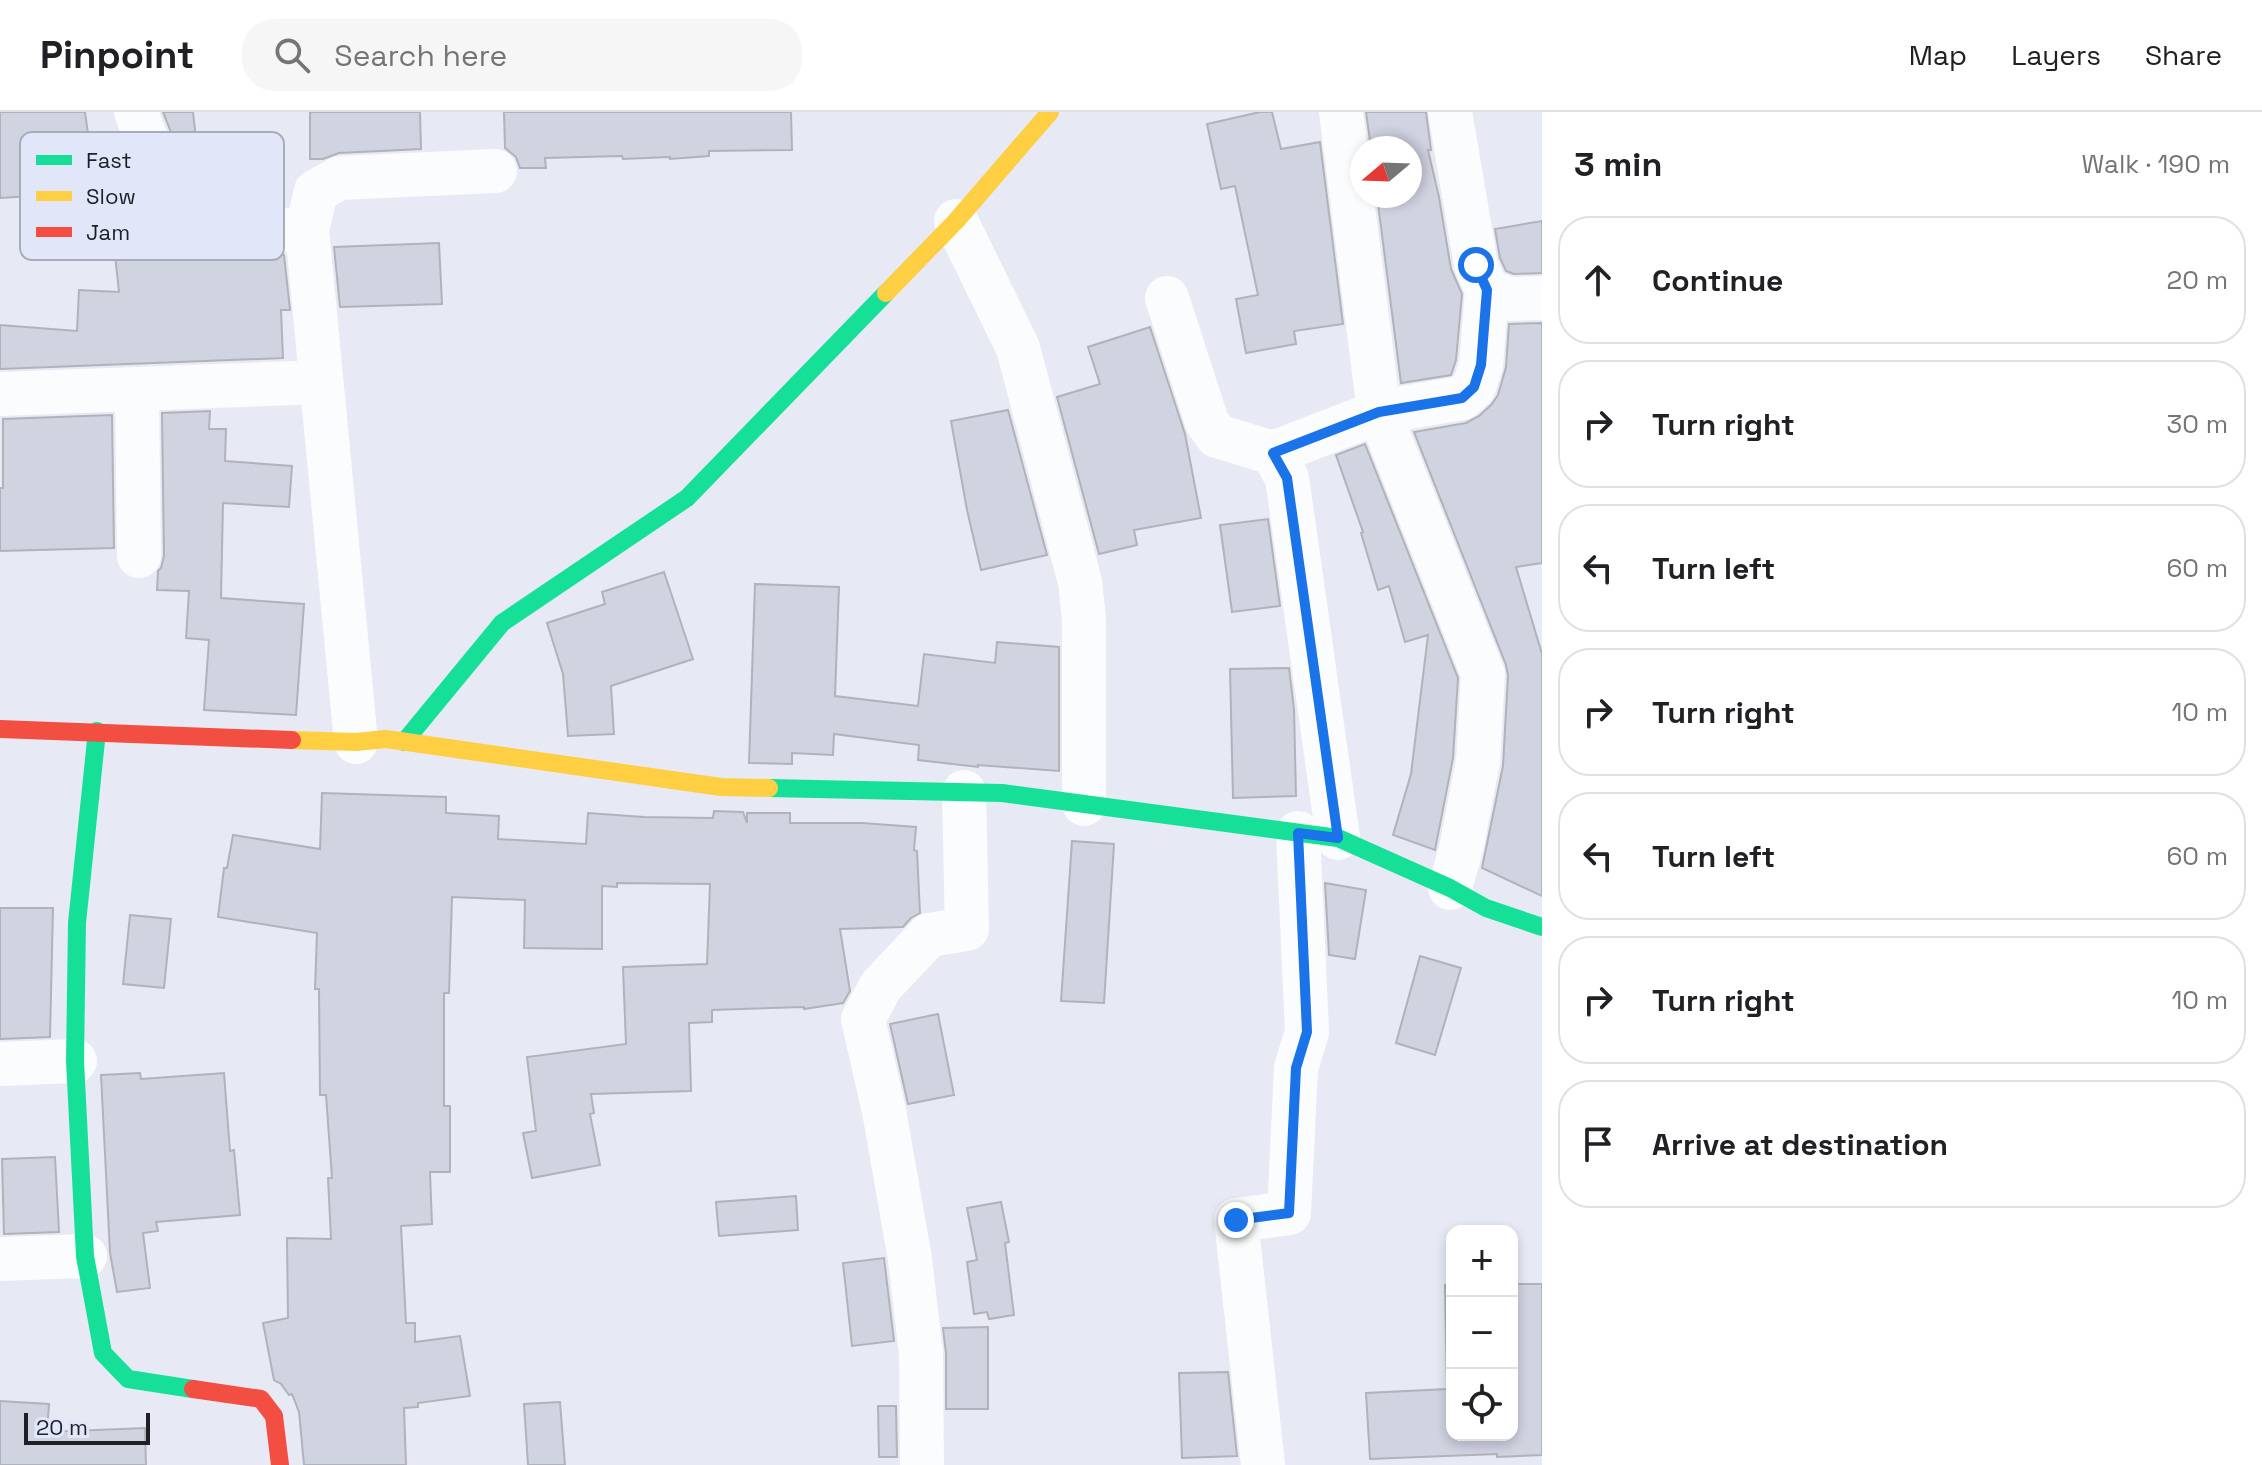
<!DOCTYPE html>
<html lang="en">
<head>
<meta charset="utf-8">
<style>
  body { margin:0; font-family:"Space Grotesk",sans-serif; background:#f6f6f6; color:#202124 }
  .controls { position:absolute; right:24px; bottom:24px; display:grid; overflow:hidden; border-radius:16px; box-shadow:0 4px 12px #0003 }
  .controls button { width:72px; height:72px; display:grid; place-items:center; padding:0; border:0; border-bottom:2px solid #e0e0e0; background:#fff; color:#202124; font:40px sans-serif }
  .compass { position:absolute; left:1350px; top:24px; width:72px; height:72px; border-radius:50%; background:#fff; box-shadow:0 4px 12px #0003; rotate:251deg }
  .scale { position:absolute; left:24px; bottom:20px; width:126px; box-sizing:border-box; padding-left:8px; border:4px solid #1f2027; border-top:0; font-size:22px; line-height:28px; white-space:nowrap; color:#1f2027; -webkit-text-stroke:6px #e2e6f9; paint-order:stroke }
  .stop { position:absolute; width:24px; height:24px; margin:-18px; border:6px solid #1a73e8; border-radius:50%; background:#fff }
  .stop.end { background:#1a73e8; border-color:#fff; box-shadow:0 2px 8px #0008 }
  .list { margin:0; padding:0; list-style:none }
  h2 { display:flex; justify-content:space-between; align-items:center; height:104px; margin:0; padding:0 32px; font-size:34px }
  h2 small { font-size:26px; font-weight:400; color:#757577 }
  .list li { display:grid; grid-template-columns:52px 1fr auto; gap:24px; align-items:center; box-sizing:border-box; height:128px; margin:0 16px 16px; padding:0 16px; border:2px solid #e0e0e0; border-radius:32px }
  .list b { display:block; font-size:30px; white-space:nowrap }
  .list em { font-size:26px; font-style:normal; color:#757577 }
  .icon { flex:none; width:44px; height:44px; fill:none; stroke:currentColor; stroke-width:2; stroke-linecap:round; stroke-linejoin:round }
  .map { position:relative; flex:none; width:1542px; height:1353px; overflow:hidden }
  header { display:flex; align-items:center; gap:48px; box-sizing:border-box; height:112px; padding:0 40px; background:#fff; border-bottom:2px solid #e0e0e0 }
  header strong { font-size:38px }
  nav { display:flex; gap:44px; margin-inline-start:auto; font-size:28px }
  .search { width:560px; height:72px; background:#f6f6f6; display:flex; align-items:center; gap:20px; box-sizing:border-box; padding:0 28px; border-radius:32px; color:#757577; font-size:30px }
  main { display:flex }
  aside { flex:1; background:#fff }
  .map>svg:first-child { display:block }
</style>
</head>
<body>
<header>
<strong>Pinpoint</strong>
<div class="search"><svg class="icon" aria-label="search" viewBox="0 0 24 24"><circle cx="10" cy="10" r="6"/><path d="M15 15l6 6"/></svg>Search here</div>
<nav><a>Map</a><a>Layers</a><a>Share</a></nav>
</header>
<main>
<div class="map">
<svg width="1542" height="1353" viewBox="0 0 1542 1353">
  <rect width="100%" height="100%" fill="#e7eaf4"/>
  <g fill="#d0d3e0" stroke="#b1b2ba" stroke-width="2">
    <path d="M 0,0 L 85,0 L 96,80 L 0,86 Z"/>
    <path d="M 163,0 L 193,0 L 200,64 L 276,60 L 278,93 L 211,92 L 198,89 Z"/>
    <path d="M 310,0 L 420,0 L 421,37 L 339,41 L 323,47 L 310,47 Z"/>
    <path d="M 504,0 L 791,0 L 792,38 L 709,39 L 709,44 L 670,47 L 670,45 L 623,47 L 622,44 L 545,46 L 546,56 L 520,56 L 516,45 L 505,36 Z"/>
    <path d="M 1260,0 L 1272,0 L 1281,37 L 1320,30 L 1343,212 L 1294,219 L 1296,232 L 1246,241 L 1236,187 L 1258,183 L 1235,74 L 1221,77 L 1207,12 Z"/>
    <path d="M 1366,0 L 1426,0 L 1431,38 L 1428,38 L 1439,85 L 1451,157 L 1462,182 L 1456,248 L 1451,263 L 1401,271 L 1377,84 L 1410,84 L 1410,36 L 1371,36 Z"/>
    <path d="M 131,59 L 152,110 L 163,126 L 176,135 L 207,142 L 284,143 L 290,198 L 281,198 L 283,246 L 0,257 L 0,213 L 77,219 L 79,178 L 119,180 L 106,61 Z"/>
    <path d="M 1542,109 L 1542,161 L 1514,162 L 1506,159 L 1500,146 L 1495,117 Z"/>
    <path d="M 439,131 L 442,192 L 340,195 L 334,135 Z"/>
    <path d="M 1542,211 L 1542,451 L 1516,455 L 1542,542 L 1542,784 L 1482,756 L 1503,654 L 1508,563 L 1506,553 L 1414,320 L 1466,311 L 1479,304 L 1491,293 L 1498,283 L 1506,255 L 1509,212 Z"/>
    <path d="M 1150,215 L 1185,322 L 1201,406 L 1134,418 L 1137,433 L 1099,442 L 1057,285 L 1100,272 L 1088,235 Z"/>
    <path d="M 1008,298 L 1047,443 L 981,458 L 967,398 L 951,309 Z"/>
    <path d="M 210,299 L 209,317 L 226,317 L 225,349 L 292,354 L 289,395 L 223,391 L 221,486 L 304,492 L 296,603 L 204,598 L 209,528 L 186,526 L 189,479 L 157,478 L 158,459 L 161,456 L 164,444 L 162,301 Z"/>
    <path d="M 112,303 L 114,436 L 0,439 L 0,376 L 3,376 L 3,307 Z"/>
    <path d="M 1365,332 L 1458,566 L 1453,646 L 1435,738 L 1393,723 L 1411,662 L 1428,523 L 1405,530 L 1389,474 L 1378,478 L 1361,421 L 1363,420 L 1336,343 Z"/>
    <path d="M 1268,407 L 1280,494 L 1232,500 L 1220,413 Z"/>
    <path d="M 664,460 L 693,547 L 611,574 L 614,622 L 568,624 L 563,562 L 547,511 L 605,492 L 602,480 Z"/>
    <path d="M 755,472 L 839,475 L 835,584 L 918,594 L 924,542 L 995,551 L 997,530 L 1059,535 L 1059,659 L 978,653 L 978,655 L 918,648 L 919,633 L 834,622 L 833,643 L 792,641 L 792,652 L 749,651 Z"/>
    <path d="M 1289,556 L 1294,597 L 1296,684 L 1233,686 L 1230,557 Z"/>
    <path d="M 322,681 L 446,685 L 446,701 L 499,704 L 498,727 L 586,732 L 588,701 L 644,705 L 713,706 L 714,699 L 743,700 L 747,711 L 747,701 L 790,701 L 790,711 L 862,711 L 916,715 L 914,738 L 917,739 L 920,801 L 911,806 L 903,815 L 840,817 L 850,879 L 843,891 L 804,897 L 804,895 L 712,898 L 712,910 L 689,911 L 691,979 L 591,982 L 594,1001 L 590,1002 L 600,1053 L 532,1066 L 523,1021 L 536,1019 L 527,945 L 626,932 L 623,855 L 707,852 L 710,772 L 617,771 L 617,775 L 602,774 L 602,837 L 524,836 L 525,788 L 452,785 L 449,881 L 444,881 L 444,994 L 450,994 L 450,1060 L 430,1060 L 432,1112 L 401,1114 L 406,1211 L 415,1211 L 415,1230 L 460,1224 L 470,1284 L 418,1291 L 418,1295 L 404,1296 L 406,1353 L 304,1353 L 299,1300 L 292,1282 L 289,1283 L 281,1272 L 274,1268 L 263,1211 L 288,1206 L 287,1126 L 331,1127 L 328,1066 L 332,1066 L 326,983 L 320,983 L 319,877 L 315,877 L 317,821 L 218,805 L 224,756 L 227,756 L 233,723 L 320,737 Z"/>
    <path d="M 1072,729 L 1114,732 L 1104,891 L 1061,889 Z"/>
    <path d="M 1325,771 L 1366,778 L 1355,847 L 1329,843 Z"/>
    <path d="M 0,796 L 53,796 L 50,925 L 0,927 Z"/>
    <path d="M 130,803 L 171,807 L 164,876 L 123,872 Z"/>
    <path d="M 1420,844 L 1461,856 L 1435,943 L 1396,931 Z"/>
    <path d="M 938,902 L 954,983 L 908,992 L 890,912 Z"/>
    <path d="M 140,961 L 141,967 L 224,961 L 230,1039 L 234,1038 L 240,1103 L 156,1110 L 158,1119 L 143,1121 L 150,1176 L 117,1180 L 110,1141 L 101,963 Z"/>
    <path d="M 55,1045 L 59,1120 L 4,1122 L 2,1047 Z"/>
    <path d="M 796,1084 L 798,1118 L 719,1124 L 716,1090 Z"/>
    <path d="M 1001,1090 L 1009,1130 L 1005,1131 L 1014,1203 L 989,1207 L 987,1200 L 974,1202 L 967,1150 L 977,1148 L 967,1096 Z"/>
    <path d="M 884,1146 L 894,1229 L 852,1234 L 843,1151 Z"/>
    <path d="M 1512,1172 L 1542,1172 L 1542,1343 L 1497,1345 L 1497,1342 L 1370,1347 L 1366,1281 L 1447,1277 L 1445,1173 L 1452,1173 L 1452,1323 L 1512,1323 Z"/>
    <path d="M 988,1215 L 988,1297 L 946,1297 L 946,1242 L 943,1216 Z"/>
    <path d="M 1228,1260 L 1237,1344 L 1182,1346 L 1179,1261 Z"/>
    <path d="M 0,1289 L 49,1292 L 47,1320 L 145,1316 L 146,1353 L 0,1353 Z"/>
    <path d="M 560,1290 L 565,1353 L 528,1353 L 524,1292 Z"/>
    <path d="M 878,1294 L 896,1294 L 897,1345 L 879,1345 Z"/>
  </g>
  <g fill="none" stroke-linecap="round" stroke-linejoin="round">
    <g stroke="#fbfcfd" stroke-width="44">
      <path d="M 136,0 L 172,96 L 183,111 L 208,117 L 307,118"/>
      <path d="M 1341,0 L 1379,300 L 1483,562 L 1478,649 L 1461,737 L 1450,776"/>
      <path d="M 1450,0 L 1476,153 L 1487,178 L 1509,187 L 1542,186"/>
      <path d="M 956,109 L 1018,236 L 1080,470 L 1084,507 L 1084,692"/>
      <path d="M 1167,186 L 1207,310 L 1217,324 L 1273,341 L 1287,366 L 1338,726"/>
      <path d="M 137,277 L 139,444"/>
      <path d="M 0,282 L 321,270"/>
      <path d="M 1273,341 L 1379,300 L 1462,286 L 1474,275 L 1481,253 L 1487,178"/>
      <path d="M 356,630 L 307,118 L 316,79 L 340,66 L 495,59"/>
      <path d="M 0,952 L 75,949"/>
      <path d="M 0,1147 L 85,1144"/>
      <path d="M 922,1353 L 921,1242 L 910,1147 L 884,999 L 863,907 L 881,874 L 929,823 L 967,817 L 964,680"/>
      <path d="M 1263,1353 L 1236,1108 L 1289,1101 L 1296,956 L 1307,920 L 1298,721"/>
    </g>
    <g stroke="#16e098" stroke-width="18">
      <path d="M 97,619 L 77,811 L 75,949 L 85,1144 L 103,1241 L 128,1267 L 193,1277"/>
      <path d="M 404,630 L 502,511 L 687,386 L 886,181"/>
      <path d="M 769,676 L 1002,681 L 1338,726 L 1450,776 L 1486,796 L 1542,815"/>
    </g>
    <g stroke="#ffcf43" stroke-width="18">
      <path d="M 886,181 L 956,109 L 1050,0"/>
      <path d="M 292,628 L 356,630 L 386,627 L 721,675 L 769,676"/>
    </g>
    <g stroke="#f24e42" stroke-width="18">
      <path d="M 0,617 L 292,628"/>
      <path d="M 193,1277 L 261,1287 L 274,1304 L 280,1353"/>
    </g>
  </g>
  <g fill="none" stroke-linecap="round" stroke-linejoin="round">
    <path stroke="#1a73e8" stroke-width="10" d="M 1236,1108 L 1289,1101 L 1296,956 L 1307,920 L 1298,721 L 1338,726 L 1287,366 L 1273,341 L 1379,300 L 1462,286 L 1474,275 L 1481,253 L 1487,178 L 1476,153"/>
  </g>
  <rect x="20" y="20" width="264" height="128" rx="12" fill="#e2e6f9" stroke="#a8abba" stroke-width="2"/>
  <rect x="36" y="43" width="36" height="10" fill="#16e098"/>
  <rect x="36" y="79" width="36" height="10" fill="#ffcf43"/>
  <rect x="36" y="115" width="36" height="10" fill="#f24e42"/>
  <g font-size="22" fill="#1f2027">
    <text x="86" y="56">Fast</text>
    <text x="86" y="92">Slow</text>
    <text x="86" y="128">Jam</text>
  </g>
</svg>
<div class="controls">
<button>+</button>
<button>−</button>
<button><svg class="icon" aria-label="locate" viewBox="0 0 24 24"><circle cx="12" cy="12" r="6"/><path d="M12 2v4M12 18v4M2 12h4M18 12h4"/></svg></button>
</div>
<svg class="compass" viewBox="-18 -18 36 36"><path d="M0-13l5 13h-10z" fill="#e53935"/><path d="M0 13l5-13h-10z" fill="#757577"/></svg>
<div class="scale">20 m</div>
<div class="stop" style="left:1476px;top:153px"></div>
<div class="stop end" style="left:1236px;top:1108px"></div>
</div>
<aside>
<h2>3 min<small>Walk · 190 m</small></h2>
<ul class="list">
<li><svg class="icon" aria-label="ahead" viewBox="0 0 24 24"><path d="M12 20V5M6 11l6-6 6 6"/></svg><div><b>Continue</b></div><em>20 m</em></li>
<li><svg class="icon" aria-label="right" viewBox="0 0 24 24"><path d="M7 20v-9h11M14 6l5 5-5 5"/></svg><div><b>Turn right</b></div><em>30 m</em></li>
<li><svg class="icon" aria-label="left" viewBox="0 0 24 24"><path d="M17 20v-9H6M10 6l-5 5 5 5"/></svg><div><b>Turn left</b></div><em>60 m</em></li>
<li><svg class="icon" aria-label="right" viewBox="0 0 24 24"><path d="M7 20v-9h11M14 6l5 5-5 5"/></svg><div><b>Turn right</b></div><em>10 m</em></li>
<li><svg class="icon" aria-label="left" viewBox="0 0 24 24"><path d="M17 20v-9H6M10 6l-5 5 5 5"/></svg><div><b>Turn left</b></div><em>60 m</em></li>
<li><svg class="icon" aria-label="right" viewBox="0 0 24 24"><path d="M7 20v-9h11M14 6l5 5-5 5"/></svg><div><b>Turn right</b></div><em>10 m</em></li>
<li><svg class="icon" aria-label="arrive" viewBox="0 0 24 24"><path d="M6 21V4h12l-3 4 3 4H6"/></svg><div><b>Arrive at destination</b></div></li>
</ul>
</aside>
</main>
</body>
</html>
